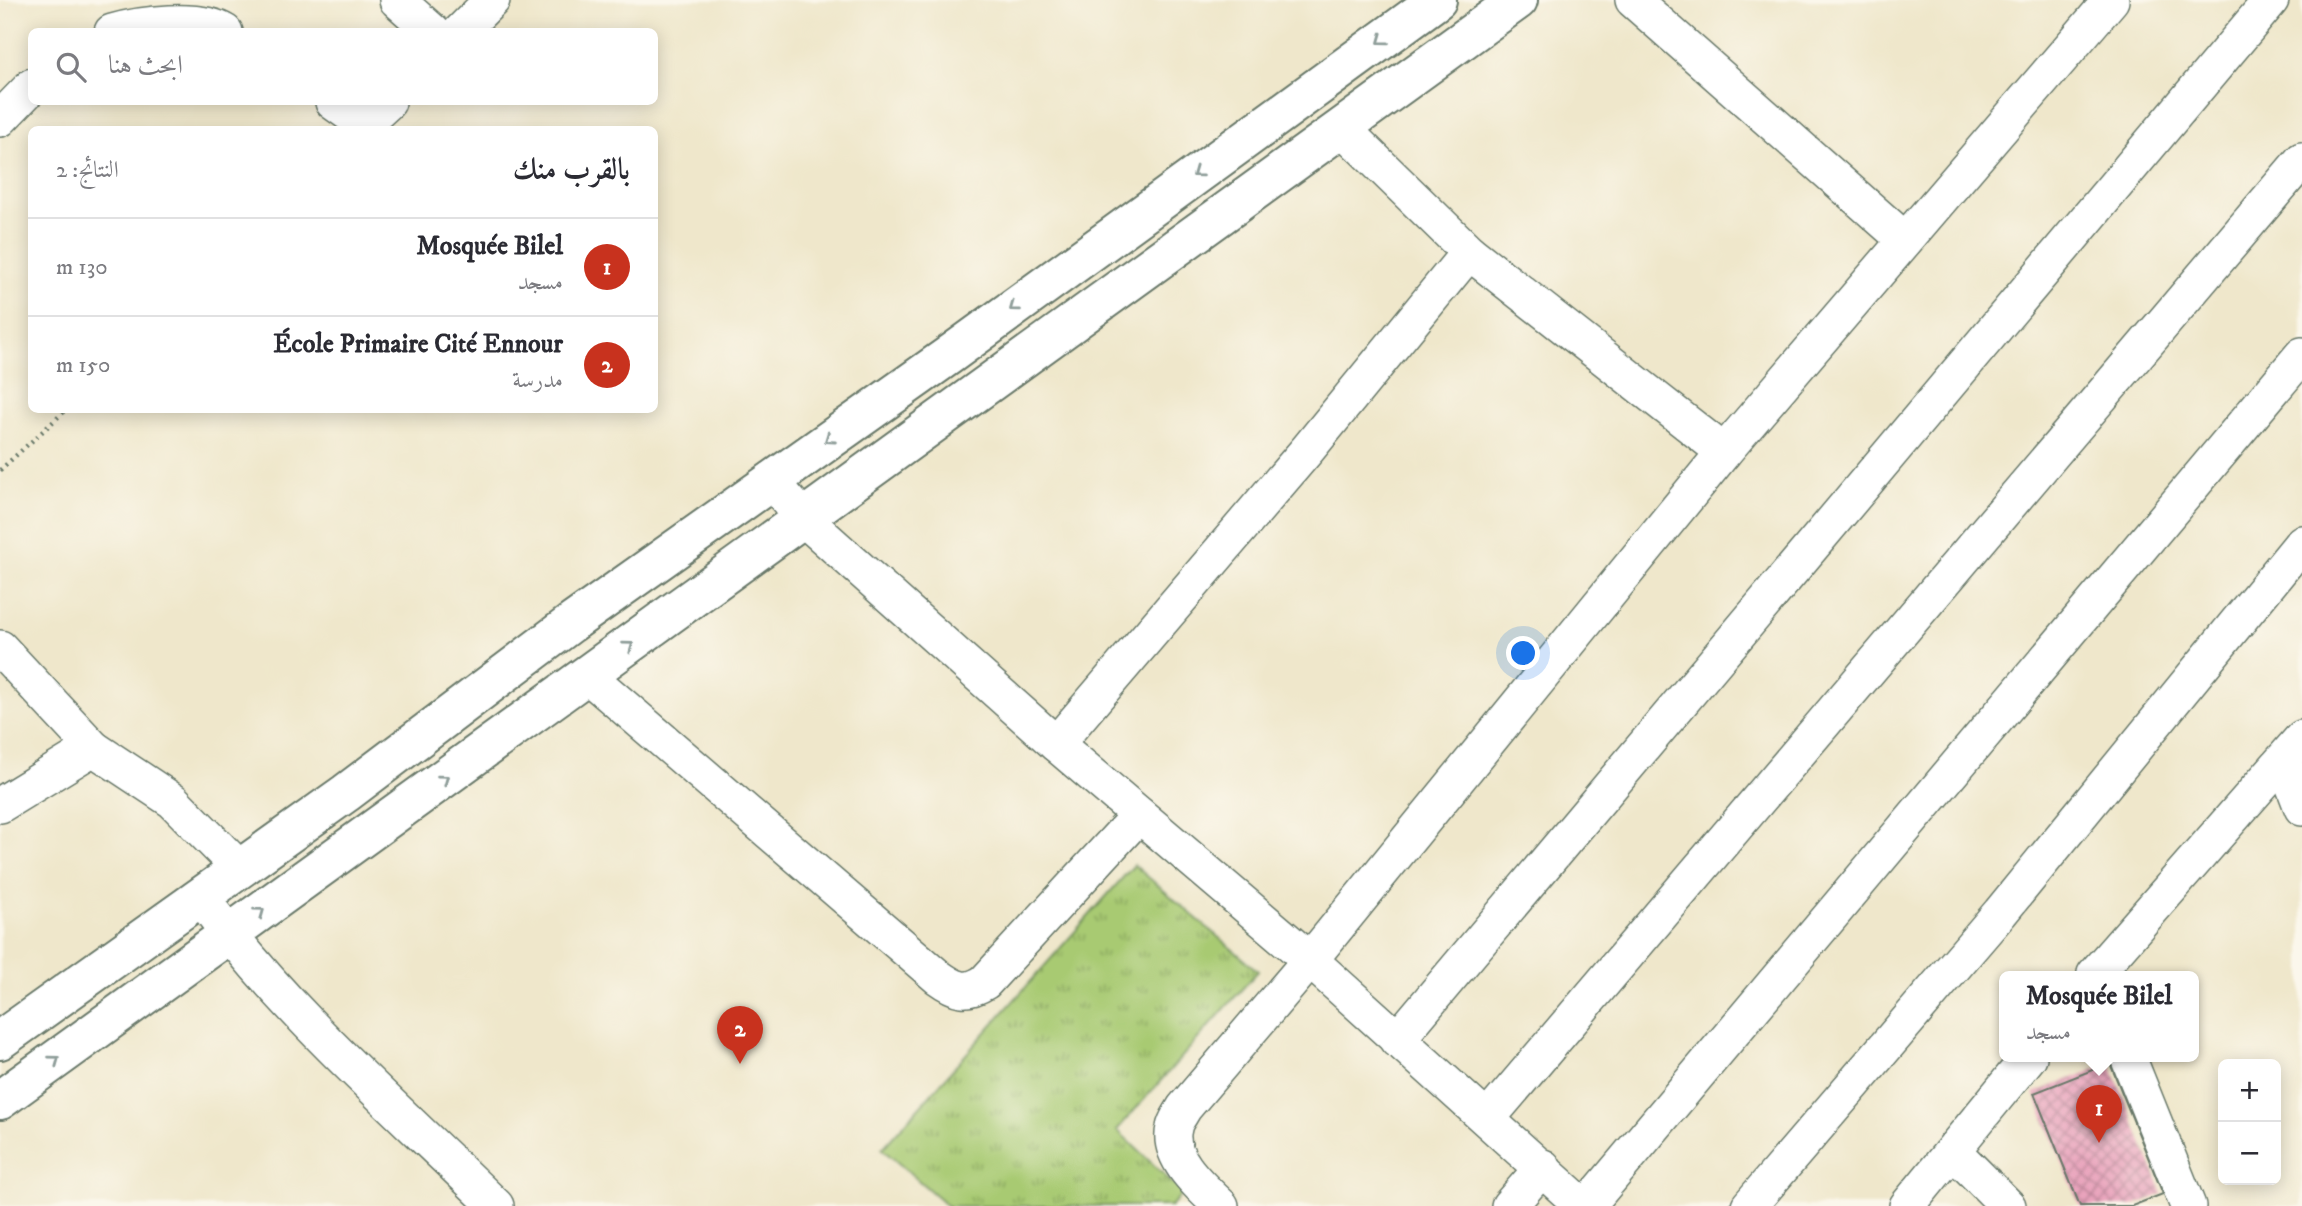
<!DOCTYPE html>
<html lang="ar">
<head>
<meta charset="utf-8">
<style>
  body { margin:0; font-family:"IM FELL DW Pica",Amiri,serif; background:#f2f2f3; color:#2b2b33; direction:rtl }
  .controls { position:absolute; right:21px; bottom:21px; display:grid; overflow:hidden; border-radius:10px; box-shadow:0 4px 18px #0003 }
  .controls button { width:63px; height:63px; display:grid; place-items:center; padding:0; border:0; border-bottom:2px solid #e1e1e2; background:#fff; color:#2b2b33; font:35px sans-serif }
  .you { position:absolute; left:1524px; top:654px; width:24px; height:24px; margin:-18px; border:5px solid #fff; border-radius:50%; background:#1a73e8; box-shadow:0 0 0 10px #1a73e833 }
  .badge { display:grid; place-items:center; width:46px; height:46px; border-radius:50%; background:#c8321e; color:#fff; font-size:23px; font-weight:700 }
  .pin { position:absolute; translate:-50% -58px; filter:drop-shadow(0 2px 4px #0008) }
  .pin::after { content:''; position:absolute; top:37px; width:24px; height:21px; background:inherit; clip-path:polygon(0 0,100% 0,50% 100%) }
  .popup { position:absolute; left:1999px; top:971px; width:200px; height:91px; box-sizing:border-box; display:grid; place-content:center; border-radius:10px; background:#fff; filter:drop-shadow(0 2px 5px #0005); font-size:23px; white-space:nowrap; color:#7c7c81 }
  .popup b { font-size:26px; color:#2b2b33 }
  .popup::after { content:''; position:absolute; left:50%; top:100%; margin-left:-14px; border:14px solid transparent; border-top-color:#fff }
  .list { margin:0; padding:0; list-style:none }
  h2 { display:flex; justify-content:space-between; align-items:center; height:91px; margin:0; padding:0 28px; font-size:30px }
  h2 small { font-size:23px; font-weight:400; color:#7c7c81 }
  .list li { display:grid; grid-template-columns:46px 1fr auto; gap:21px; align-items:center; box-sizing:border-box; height:98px; padding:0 28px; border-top:2px solid #e1e1e2 }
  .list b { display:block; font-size:26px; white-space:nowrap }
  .list p { margin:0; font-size:23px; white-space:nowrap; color:#7c7c81 }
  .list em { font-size:23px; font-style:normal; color:#7c7c81 }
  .icon { flex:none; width:38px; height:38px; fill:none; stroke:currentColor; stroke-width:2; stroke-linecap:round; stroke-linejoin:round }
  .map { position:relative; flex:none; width:2302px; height:1206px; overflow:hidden; direction:ltr }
  .search { position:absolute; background:#fff; box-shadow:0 4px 18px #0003; left:28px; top:28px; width:630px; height:77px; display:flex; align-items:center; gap:18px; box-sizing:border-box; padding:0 24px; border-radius:10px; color:#7c7c81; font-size:26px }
  .panel { position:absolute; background:#fff; box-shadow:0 4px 18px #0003; left:28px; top:126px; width:630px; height:287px; border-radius:10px; direction:rtl }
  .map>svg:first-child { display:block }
</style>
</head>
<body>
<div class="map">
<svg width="2302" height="1206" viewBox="0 0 2302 1206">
  <defs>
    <pattern id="grass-tufts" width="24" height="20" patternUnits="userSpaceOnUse" patternTransform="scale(1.75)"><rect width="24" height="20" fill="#a8ca72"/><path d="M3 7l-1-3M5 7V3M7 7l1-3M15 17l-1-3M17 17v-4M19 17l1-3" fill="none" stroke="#88a55e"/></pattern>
    <pattern id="building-cross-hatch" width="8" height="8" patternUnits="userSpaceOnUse" patternTransform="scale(1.75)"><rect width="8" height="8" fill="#e9a3bc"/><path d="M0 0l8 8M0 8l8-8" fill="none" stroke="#bc869a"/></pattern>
  </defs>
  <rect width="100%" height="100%" fill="#fbf7ec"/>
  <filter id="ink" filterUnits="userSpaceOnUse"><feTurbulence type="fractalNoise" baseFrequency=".0143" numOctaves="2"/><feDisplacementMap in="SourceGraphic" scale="14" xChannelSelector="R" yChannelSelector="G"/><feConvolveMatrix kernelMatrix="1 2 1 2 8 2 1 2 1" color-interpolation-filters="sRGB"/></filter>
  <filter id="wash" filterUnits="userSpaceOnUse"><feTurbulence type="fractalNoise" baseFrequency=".00686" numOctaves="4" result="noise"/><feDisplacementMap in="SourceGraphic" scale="28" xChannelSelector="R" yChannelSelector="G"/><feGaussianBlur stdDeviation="1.57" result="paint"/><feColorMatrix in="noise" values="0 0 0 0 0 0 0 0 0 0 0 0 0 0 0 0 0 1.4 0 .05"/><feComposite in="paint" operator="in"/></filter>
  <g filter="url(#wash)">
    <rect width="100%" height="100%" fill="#efe7cb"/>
    <path fill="url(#grass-tufts)" stroke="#648453" stroke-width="2" d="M 1134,865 L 1258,971 L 1117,1130 L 1183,1193 L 1171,1206 L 948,1206 L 882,1149 Z"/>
    <g id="blocks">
      <path fill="url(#building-cross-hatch)" d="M 2110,1063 L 2163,1194 L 2132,1206 L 2080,1206 L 2034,1093 Z"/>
    </g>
  </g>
  <g filter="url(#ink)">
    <use href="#blocks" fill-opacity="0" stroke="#687869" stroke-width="2"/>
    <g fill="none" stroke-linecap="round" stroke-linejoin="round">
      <g stroke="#687869" stroke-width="38">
        <g id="minor">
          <path d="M 397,0 L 433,32"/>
          <path d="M 1633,0 L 1905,240"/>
          <path d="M 112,32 C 140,24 200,16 225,32"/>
          <path d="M 460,32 L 492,0"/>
          <path d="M 333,102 L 364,124 L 388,102"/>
          <path d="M 0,119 L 32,86"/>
          <path d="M 1342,128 L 1469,252"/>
          <path d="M 771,480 L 804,519 L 1056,744 L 1310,960 L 1583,1206"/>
          <path d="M 0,648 L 93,748"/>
          <path d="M 588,676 L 938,977 C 956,990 966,994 985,982 L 1139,815"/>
          <path d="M 1056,744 L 1308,449 L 1469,252 L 1724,452"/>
          <path d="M 2284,761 L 2302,808"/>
          <path d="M 0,805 L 93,748 L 173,801 L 239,868"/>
          <path d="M 201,897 C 285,1012 395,1107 496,1206"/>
          <path d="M 2096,977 L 2095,974 L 2302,738"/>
          <path d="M 1397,1040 L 2271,0"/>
          <path d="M 2128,1057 L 2188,1206"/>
          <path d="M 1488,1118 L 2302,160"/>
          <path d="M 1954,1152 L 2008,1206"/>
          <path d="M 1221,1206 C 1202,1188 1166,1157 1174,1128 C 1175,1121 1181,1114 1184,1108 L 1310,960 L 1724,452 L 2111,0"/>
          <path d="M 1509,1206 L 1543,1167"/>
          <path d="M 1587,1206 L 2302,355"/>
          <path d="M 1749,1206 L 2000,913 L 2302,543"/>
          <path d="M 1907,1206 L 2029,1057"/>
        </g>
      </g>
      <g stroke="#687869" stroke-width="42">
        <g id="secondary">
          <path d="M 0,1040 L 346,793 L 570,624 L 948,356 L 1437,0"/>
          <path d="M 0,1100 L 1518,0"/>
        </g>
      </g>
      <path stroke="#687869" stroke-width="4.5" stroke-dasharray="2 5" stroke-linecap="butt" d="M 0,470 L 66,410"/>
      <use href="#minor" stroke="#fff" stroke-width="35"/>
      <use href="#secondary" stroke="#fff" stroke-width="38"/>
    </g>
    <defs><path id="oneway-chevron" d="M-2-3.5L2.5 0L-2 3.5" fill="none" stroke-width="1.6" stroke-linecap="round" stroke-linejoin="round" transform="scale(1.75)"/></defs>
    <g stroke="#8f9e9a">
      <use href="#oneway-chevron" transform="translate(1382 40) rotate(144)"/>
      <use href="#oneway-chevron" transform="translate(1197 173) rotate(144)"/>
      <use href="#oneway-chevron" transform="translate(1014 307) rotate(144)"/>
      <use href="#oneway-chevron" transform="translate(829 439) rotate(145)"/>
      <use href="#oneway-chevron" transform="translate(629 646) rotate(-36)"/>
      <use href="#oneway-chevron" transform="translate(444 779) rotate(-36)"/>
      <use href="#oneway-chevron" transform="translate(260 912) rotate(-36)"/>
      <use href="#oneway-chevron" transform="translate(55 1060) rotate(-36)"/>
    </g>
  </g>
</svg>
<div class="controls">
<button>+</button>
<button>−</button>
</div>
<div class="you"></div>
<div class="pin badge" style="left:2099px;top:1143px">1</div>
<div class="popup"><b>Mosquée Bilel</b>مسجد</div>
<div class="pin badge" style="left:740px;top:1064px">2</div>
<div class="search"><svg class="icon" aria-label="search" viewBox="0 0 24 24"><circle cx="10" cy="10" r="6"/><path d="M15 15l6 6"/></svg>ابحث هنا</div>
<section class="panel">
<h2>بالقرب منك<small>النتائج: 2</small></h2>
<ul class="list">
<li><span class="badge">1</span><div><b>Mosquée Bilel</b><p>مسجد</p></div><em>130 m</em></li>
<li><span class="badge">2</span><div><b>École Primaire Cité Ennour</b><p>مدرسة</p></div><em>150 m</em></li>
</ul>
</section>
</div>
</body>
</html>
